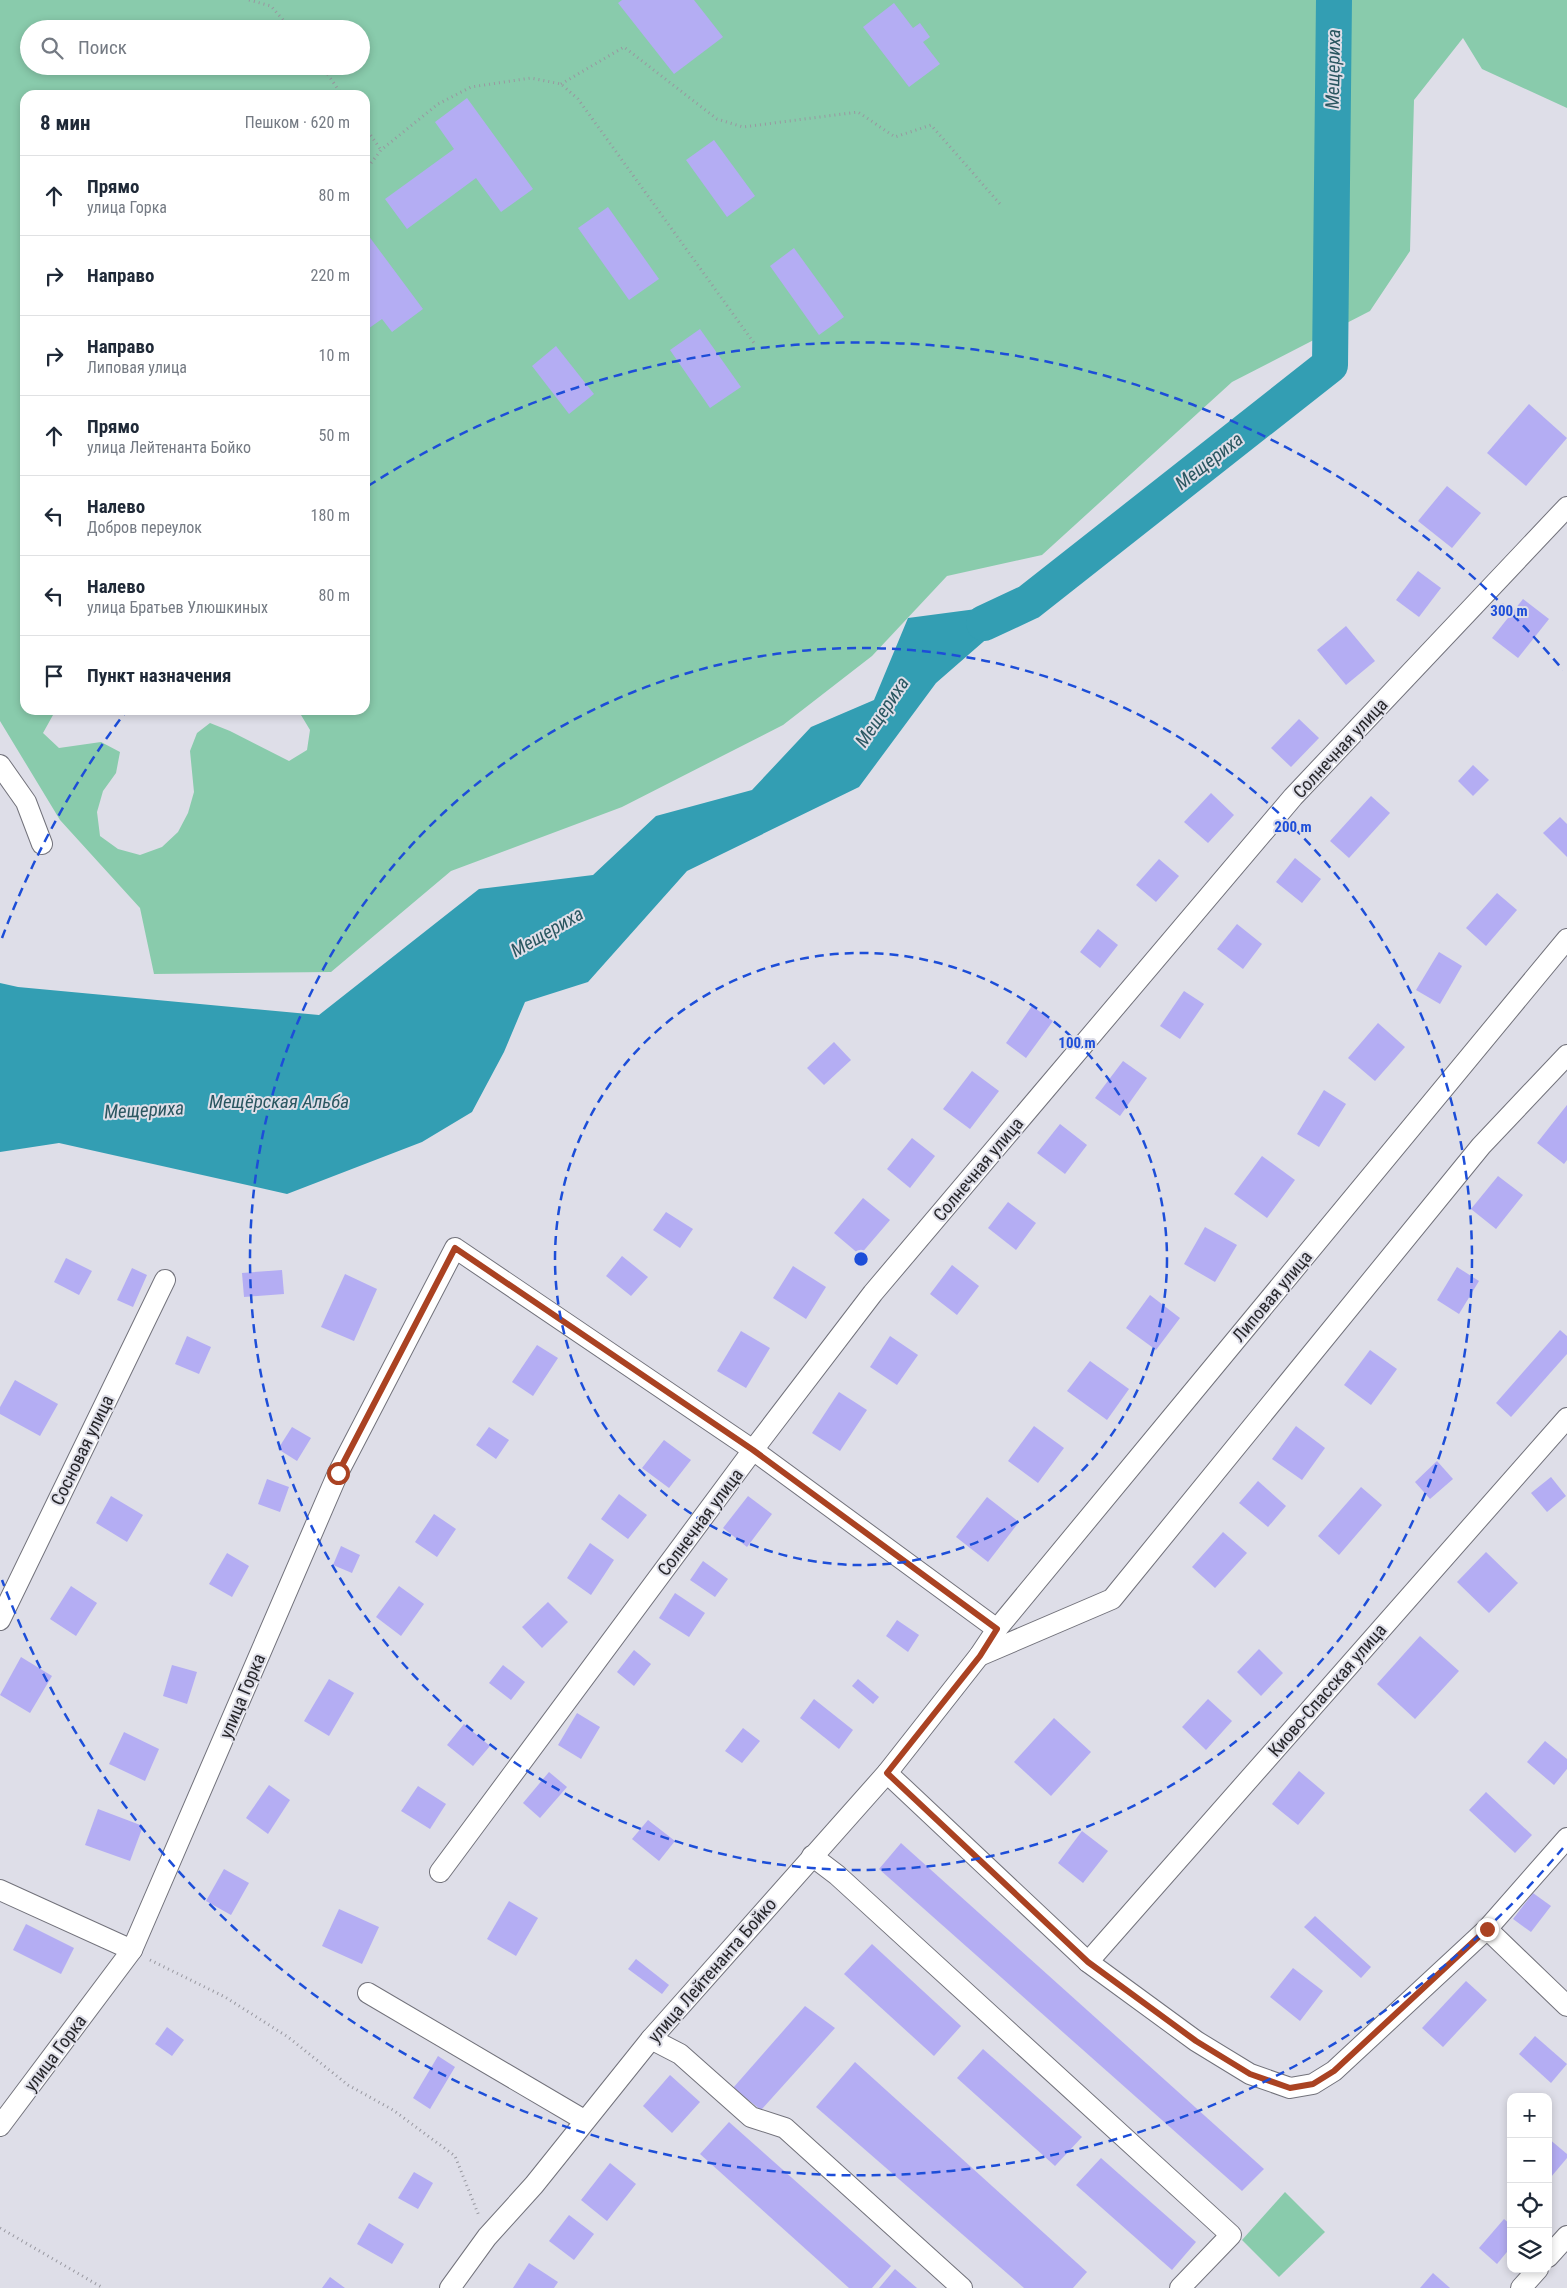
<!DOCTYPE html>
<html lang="ru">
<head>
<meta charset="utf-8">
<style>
  body { margin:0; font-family:"Roboto Condensed",sans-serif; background:#f2f2f3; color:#1f2937 }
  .controls { position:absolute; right:15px; bottom:15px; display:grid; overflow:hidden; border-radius:10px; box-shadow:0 2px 8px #0003 }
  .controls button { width:45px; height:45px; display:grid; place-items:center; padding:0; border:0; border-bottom:1px solid #e0e1e3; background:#fff; color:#1f2937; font:25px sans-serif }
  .stop { position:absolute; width:15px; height:15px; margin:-11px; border:4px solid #aa4222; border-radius:50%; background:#fff }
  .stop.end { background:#aa4222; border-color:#fff; box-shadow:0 1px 5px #0008 }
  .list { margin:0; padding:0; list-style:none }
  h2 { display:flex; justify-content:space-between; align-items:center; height:65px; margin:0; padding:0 20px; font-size:21px }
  h2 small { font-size:16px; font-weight:400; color:#747a83 }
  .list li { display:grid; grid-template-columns:32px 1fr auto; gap:15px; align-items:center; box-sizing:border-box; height:80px; padding:0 20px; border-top:1px solid #e0e1e3 }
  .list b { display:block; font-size:19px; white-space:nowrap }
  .list p { margin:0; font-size:16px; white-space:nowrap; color:#747a83 }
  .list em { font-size:16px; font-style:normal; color:#747a83 }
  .icon { flex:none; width:28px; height:28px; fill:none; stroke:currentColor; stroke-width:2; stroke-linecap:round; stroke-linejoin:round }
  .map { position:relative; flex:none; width:1567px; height:2288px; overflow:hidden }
  .search { position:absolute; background:#fff; box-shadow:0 2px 8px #0003; left:20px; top:20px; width:350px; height:55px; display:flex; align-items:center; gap:12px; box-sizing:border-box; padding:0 18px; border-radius:28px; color:#747a83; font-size:19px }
  .panel { position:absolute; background:#fff; box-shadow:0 2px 8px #0003; left:20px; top:90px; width:350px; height:625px; border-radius:15px }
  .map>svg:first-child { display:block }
</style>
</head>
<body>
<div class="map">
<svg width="1567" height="2288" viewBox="0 0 1567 2288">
  <rect width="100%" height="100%" fill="#dedee8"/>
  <g fill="#89cbac" fill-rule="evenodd">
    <path d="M 0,0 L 1567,0 L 1567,108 L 1482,69 L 1463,38 L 1414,100 L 1410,251 L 1370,311 L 1232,382 L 1042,555 L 947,576 L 872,656 L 783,725 L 622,807 L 451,871 L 331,972 L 154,974 L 140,908 L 60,820 L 0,721 ZM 29,29 L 361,29 L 361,66 L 29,66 ZM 25,95 L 365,95 L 365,710 L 298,710 L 310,730 L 307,750 L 289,761 L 230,731 L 210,723 L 197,733 L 190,751 L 194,792 L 188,813 L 178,832 L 162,847 L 140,855 L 118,849 L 100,836 L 97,812 L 103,791 L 116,773 L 120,752 L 101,742 L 59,748 L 43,733 L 53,715 L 64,710 L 25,710 Z"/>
    <path d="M 1285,2192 L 1325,2232 L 1279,2277 L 1242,2240 Z"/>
  </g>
  <path fill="#339eb3" d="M 1029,602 L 936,683 L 859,787 L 687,871 L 588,982 L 525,1002 L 504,1052 L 472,1112 L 422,1142 L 287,1194 L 59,1143 L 0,1152 L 0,983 L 18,987 L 319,1015 L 479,889 L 593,875 L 656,816 L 752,790 L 811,727 L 874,700 L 908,618 Z"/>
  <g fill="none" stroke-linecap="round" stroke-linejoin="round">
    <path stroke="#339eb3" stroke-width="36" d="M 984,623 L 1029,602 L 1330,365 L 1334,0"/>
  </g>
  <g fill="#b4adf3">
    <path d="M 622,0 L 694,0 L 723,37 L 674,74 L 618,3 Z"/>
    <path d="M 894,3 L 913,28 L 920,23 L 930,37 L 923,42 L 940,64 L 909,87 L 863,27 Z"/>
    <path d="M 467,98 L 533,189 L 501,212 L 476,178 L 407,229 L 385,199 L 454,149 L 435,122 Z"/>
    <path d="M 714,140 L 755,196 L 727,217 L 686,160 Z"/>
    <path d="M 608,207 L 659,279 L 629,300 L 578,228 Z"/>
    <path d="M 368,235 L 423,309 L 392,332 L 382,319 L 365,331 L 365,303 L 368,300 L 365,296 L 365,238 Z"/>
    <path d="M 794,248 L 844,317 L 819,335 L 770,266 Z"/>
    <path d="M 700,329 L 741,387 L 710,408 L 670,350 Z"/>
    <path d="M 556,346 L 594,394 L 569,414 L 532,366 Z"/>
    <path d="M 1529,404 L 1567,438 L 1526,486 L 1487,453 Z"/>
    <path d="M 1447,486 L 1481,513 L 1452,548 L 1418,521 Z"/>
    <path d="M 1418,571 L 1441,588 L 1419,617 L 1396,600 Z"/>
    <path d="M 1523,599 L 1549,619 L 1518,658 L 1492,638 Z"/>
    <path d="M 1346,626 L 1375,661 L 1346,685 L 1317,650 Z"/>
    <path d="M 1299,719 L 1319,738 L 1291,767 L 1271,748 Z"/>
    <path d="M 1473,765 L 1489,780 L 1473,796 L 1458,781 Z"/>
    <path d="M 1211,793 L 1234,815 L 1208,843 L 1184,822 Z"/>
    <path d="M 1371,796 L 1390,813 L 1349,858 L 1330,841 Z"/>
    <path d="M 1560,817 L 1567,824 L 1567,857 L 1543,833 Z"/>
    <path d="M 1295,858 L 1321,879 L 1302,903 L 1276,882 Z"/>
    <path d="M 1159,859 L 1179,876 L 1156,902 L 1136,885 Z"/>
    <path d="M 1497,893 L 1517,910 L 1486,946 L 1466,928 Z"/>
    <path d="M 1237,924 L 1262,944 L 1243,969 L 1217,949 Z"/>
    <path d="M 1098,929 L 1118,945 L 1100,968 L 1080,952 Z"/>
    <path d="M 1439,952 L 1462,966 L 1440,1004 L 1416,990 Z"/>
    <path d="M 1184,991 L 1204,1004 L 1180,1039 L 1160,1026 Z"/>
    <path d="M 1032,1006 L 1053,1021 L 1026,1058 L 1006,1043 Z"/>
    <path d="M 1378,1023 L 1405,1047 L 1375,1081 L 1348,1058 Z"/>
    <path d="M 834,1042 L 851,1060 L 824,1085 L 807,1068 Z"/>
    <path d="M 1123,1061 L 1147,1078 L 1120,1116 L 1095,1098 Z"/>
    <path d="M 972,1071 L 999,1091 L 970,1129 L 943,1109 Z"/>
    <path d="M 1324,1090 L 1346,1104 L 1319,1147 L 1297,1134 Z"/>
    <path d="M 1567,1105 L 1567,1160 L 1564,1164 L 1537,1143 Z"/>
    <path d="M 1060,1124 L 1087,1145 L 1065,1174 L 1037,1153 Z"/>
    <path d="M 912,1138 L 935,1156 L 910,1188 L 887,1169 Z"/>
    <path d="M 1262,1156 L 1295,1180 L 1267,1218 L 1234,1194 Z"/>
    <path d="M 1498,1176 L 1523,1195 L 1496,1229 L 1471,1209 Z"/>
    <path d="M 863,1198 L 890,1220 L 860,1255 L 834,1233 Z"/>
    <path d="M 1008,1202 L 1036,1223 L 1016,1250 L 988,1228 Z"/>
    <path d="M 666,1212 L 693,1229 L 680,1248 L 653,1230 Z"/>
    <path d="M 1205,1227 L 1237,1245 L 1215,1282 L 1184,1264 Z"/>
    <path d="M 622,1256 L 648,1277 L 631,1296 L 606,1276 Z"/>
    <path d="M 66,1258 L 92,1271 L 79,1295 L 54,1282 Z"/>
    <path d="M 952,1265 L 979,1286 L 957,1315 L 930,1294 Z"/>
    <path d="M 793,1266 L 826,1287 L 806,1319 L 773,1298 Z"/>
    <path d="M 1457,1267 L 1479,1281 L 1459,1314 L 1437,1300 Z"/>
    <path d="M 132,1268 L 147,1275 L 133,1307 L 117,1300 Z"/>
    <path d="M 282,1270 L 284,1294 L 244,1297 L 242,1273 Z"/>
    <path d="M 345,1274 L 377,1289 L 354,1341 L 321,1327 Z"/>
    <path d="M 1150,1295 L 1180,1318 L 1156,1350 L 1126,1328 Z"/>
    <path d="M 1560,1330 L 1567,1336 L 1567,1354 L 1511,1417 L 1496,1403 Z"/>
    <path d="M 741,1331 L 770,1348 L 746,1388 L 717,1371 Z"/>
    <path d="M 187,1336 L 211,1347 L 199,1374 L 175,1364 Z"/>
    <path d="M 890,1336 L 918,1355 L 897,1385 L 870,1367 Z"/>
    <path d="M 537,1345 L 558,1358 L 533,1396 L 512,1382 Z"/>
    <path d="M 1370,1350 L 1397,1369 L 1371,1405 L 1344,1385 Z"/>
    <path d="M 1090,1361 L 1129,1389 L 1107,1420 L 1067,1391 Z"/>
    <path d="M 15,1380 L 58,1404 L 40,1436 L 0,1414 L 0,1407 Z"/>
    <path d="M 839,1392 L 867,1410 L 840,1451 L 812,1433 Z"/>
    <path d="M 1034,1426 L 1064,1448 L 1038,1483 L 1008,1461 Z"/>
    <path d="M 1296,1426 L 1325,1448 L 1302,1480 L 1272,1459 Z"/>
    <path d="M 292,1427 L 311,1438 L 297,1461 L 278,1449 Z"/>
    <path d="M 489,1427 L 509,1440 L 496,1459 L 476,1445 Z"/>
    <path d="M 664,1440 L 691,1460 L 669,1488 L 642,1468 Z"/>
    <path d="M 1437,1461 L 1453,1479 L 1430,1499 L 1415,1482 Z"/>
    <path d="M 1551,1477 L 1566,1496 L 1547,1512 L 1531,1493 Z"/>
    <path d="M 267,1479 L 289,1487 L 280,1512 L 258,1504 Z"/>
    <path d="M 1258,1481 L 1286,1506 L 1268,1527 L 1239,1503 Z"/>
    <path d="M 1361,1487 L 1382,1505 L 1339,1555 L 1318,1536 Z"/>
    <path d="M 619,1494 L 647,1515 L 628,1539 L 601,1519 Z"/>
    <path d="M 111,1496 L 143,1515 L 127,1542 L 96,1523 Z"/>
    <path d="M 748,1496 L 772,1514 L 747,1547 L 723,1528 Z"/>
    <path d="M 987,1497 L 1019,1522 L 988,1562 L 956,1537 Z"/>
    <path d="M 434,1514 L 456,1529 L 437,1557 L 415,1542 Z"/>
    <path d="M 1223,1532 L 1247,1553 L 1215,1588 L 1192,1567 Z"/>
    <path d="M 590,1543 L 614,1560 L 591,1595 L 567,1578 Z"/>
    <path d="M 341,1546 L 360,1555 L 352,1573 L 333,1565 Z"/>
    <path d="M 1486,1552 L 1518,1583 L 1489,1613 L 1457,1582 Z"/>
    <path d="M 227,1553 L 249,1566 L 232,1597 L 209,1584 Z"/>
    <path d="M 703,1561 L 728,1579 L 715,1597 L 690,1580 Z"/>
    <path d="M 71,1586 L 97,1603 L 76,1636 L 50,1619 Z"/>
    <path d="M 399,1586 L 424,1604 L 401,1636 L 376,1617 Z"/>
    <path d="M 675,1593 L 705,1613 L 689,1637 L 659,1618 Z"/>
    <path d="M 548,1602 L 568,1622 L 542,1648 L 522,1627 Z"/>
    <path d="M 897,1620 L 919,1635 L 908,1652 L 886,1636 Z"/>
    <path d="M 1420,1636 L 1459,1671 L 1415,1719 L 1377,1684 Z"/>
    <path d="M 1259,1649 L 1283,1673 L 1261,1696 L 1237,1672 Z"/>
    <path d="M 634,1650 L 651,1664 L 634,1686 L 617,1672 Z"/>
    <path d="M 21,1657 L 52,1676 L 30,1713 L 0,1695 Z"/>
    <path d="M 172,1665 L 197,1672 L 187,1704 L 163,1696 Z"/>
    <path d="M 503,1665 L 525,1682 L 511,1700 L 489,1683 Z"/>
    <path d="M 329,1679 L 354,1693 L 329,1736 L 304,1721 Z"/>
    <path d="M 858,1679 L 879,1697 L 873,1704 L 852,1686 Z"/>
    <path d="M 814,1699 L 853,1730 L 839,1749 L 800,1718 Z"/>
    <path d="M 1208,1699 L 1232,1721 L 1206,1750 L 1182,1727 Z"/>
    <path d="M 577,1713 L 600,1727 L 581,1759 L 558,1745 Z"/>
    <path d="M 1054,1718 L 1091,1752 L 1051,1796 L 1014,1762 Z"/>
    <path d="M 464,1724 L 490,1746 L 473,1766 L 447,1745 Z"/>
    <path d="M 743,1728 L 760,1741 L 742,1763 L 725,1751 Z"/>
    <path d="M 124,1732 L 159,1749 L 145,1781 L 109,1764 Z"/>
    <path d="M 1545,1741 L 1567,1759 L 1567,1769 L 1554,1785 L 1527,1762 Z"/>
    <path d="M 1299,1771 L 1325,1793 L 1298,1825 L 1272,1804 Z"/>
    <path d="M 549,1772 L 567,1787 L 540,1818 L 523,1803 Z"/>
    <path d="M 269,1785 L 290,1800 L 268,1834 L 246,1818 Z"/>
    <path d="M 418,1786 L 446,1804 L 430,1829 L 401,1811 Z"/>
    <path d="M 1486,1792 L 1532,1835 L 1515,1853 L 1469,1810 Z"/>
    <path d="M 98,1809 L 143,1826 L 130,1861 L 85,1845 Z"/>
    <path d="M 648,1820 L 675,1841 L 659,1861 L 632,1839 Z"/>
    <path d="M 1082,1831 L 1108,1851 L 1083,1883 L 1058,1863 Z"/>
    <path d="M 901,1843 L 1264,2169 L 1242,2191 L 879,1869 Z"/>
    <path d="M 224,1869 L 249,1883 L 231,1915 L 206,1901 Z"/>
    <path d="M 1533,1893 L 1551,1906 L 1531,1932 L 1513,1919 Z"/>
    <path d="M 509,1901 L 538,1918 L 516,1956 L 487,1939 Z"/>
    <path d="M 339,1909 L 379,1927 L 362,1964 L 322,1946 Z"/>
    <path d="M 1315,1916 L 1371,1967 L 1361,1978 L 1304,1927 Z"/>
    <path d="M 26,1924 L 74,1948 L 61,1974 L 13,1950 Z"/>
    <path d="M 872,1944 L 961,2026 L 934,2056 L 844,1974 Z"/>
    <path d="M 636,1959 L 669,1985 L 662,1994 L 628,1969 Z"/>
    <path d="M 1293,1968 L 1323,1991 L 1300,2021 L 1270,1997 Z"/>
    <path d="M 1466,1981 L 1487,2000 L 1443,2047 L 1422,2028 Z"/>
    <path d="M 805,2006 L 835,2028 L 761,2110 L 733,2088 Z"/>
    <path d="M 167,2027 L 184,2040 L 172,2056 L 155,2044 Z"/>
    <path d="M 1535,2036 L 1567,2064 L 1551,2083 L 1519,2054 Z"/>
    <path d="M 983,2049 L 1082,2137 L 1055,2166 L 957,2078 Z"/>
    <path d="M 438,2056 L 455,2067 L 430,2109 L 413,2098 Z"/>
    <path d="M 855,2062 L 1087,2272 L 1073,2288 L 1024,2288 L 816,2107 Z"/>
    <path d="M 670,2075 L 700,2102 L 672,2133 L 643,2106 Z"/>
    <path d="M 729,2122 L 891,2266 L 872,2288 L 849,2288 L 700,2154 Z"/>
    <path d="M 1548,2138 L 1567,2154 L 1567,2158 L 1551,2177 L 1548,2174 Z"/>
    <path d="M 1101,2158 L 1196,2242 L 1172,2270 L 1076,2185 Z"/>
    <path d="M 610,2163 L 636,2184 L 607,2221 L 581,2200 Z"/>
    <path d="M 414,2172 L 433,2183 L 418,2209 L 398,2198 Z"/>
    <path d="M 569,2215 L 594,2234 L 574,2260 L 549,2241 Z"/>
    <path d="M 1504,2219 L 1511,2225 L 1511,2247 L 1497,2264 L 1479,2248 Z"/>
    <path d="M 369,2223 L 404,2244 L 392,2264 L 357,2244 Z"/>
    <path d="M 529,2263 L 558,2282 L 554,2288 L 513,2288 Z"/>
    <path d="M 895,2269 L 917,2288 L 879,2288 Z"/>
    <path d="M 1433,2273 L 1450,2288 L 1420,2288 Z"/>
    <path d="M 330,2277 L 345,2288 L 322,2288 Z"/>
  </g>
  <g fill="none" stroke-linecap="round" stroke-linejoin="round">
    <g stroke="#72727b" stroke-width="22">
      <g id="minor">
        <path d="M 0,765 L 26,802 L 42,844"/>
        <path d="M 0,1620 L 165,1280"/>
        <path d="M 979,1656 L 1112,1599 L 1481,1146 L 1567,1055"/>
        <path d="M 887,1773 L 1088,1962 L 1196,2041 L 1250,2074 L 1290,2088 L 1313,2084 L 1334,2071 L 1487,1929 L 1567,1838"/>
        <path d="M 812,1856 L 837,1875 L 1231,2235 L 1180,2288"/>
        <path d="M 440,1872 L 753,1450 L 873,1293 L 1293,797 L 1567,507"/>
        <path d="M 0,1890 L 132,1950"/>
        <path d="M 1487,1929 L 1567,2006"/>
        <path d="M 1088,1962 L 1567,1418"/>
        <path d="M 368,1993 L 584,2120"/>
        <path d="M 651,2039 L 680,2054 L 751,2117 L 785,2128 L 962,2288"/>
        <path d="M 0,2126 L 132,1950 L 338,1473 L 455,1248 L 753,1450 L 997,1629"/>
        <path d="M 1548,2257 L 1567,2236"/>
        <path d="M 450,2288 L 487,2237 L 534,2185 L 651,2039 L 887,1773 L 979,1656 L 997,1629 L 1567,939"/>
        <path d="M 1521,2288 L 1538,2269"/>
      </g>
    </g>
    <g stroke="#9898a0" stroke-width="3" stroke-dasharray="1 4" stroke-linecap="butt">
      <path d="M 249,0 L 271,6 L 291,29"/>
      <path d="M 322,66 L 342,95"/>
      <path d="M 561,84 L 624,47 L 717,119 L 743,127 L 858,112 L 895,137 L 931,125 L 1000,204"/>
      <path d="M 365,127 L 381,150"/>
      <path d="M 365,171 L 381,150 L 438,104 L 471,87 L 531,78 L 561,84 L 578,99 L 754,343"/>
      <path d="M 150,1960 L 225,1997 L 288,2037 L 348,2085 L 393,2110 L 455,2156 L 479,2216"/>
      <path d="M 0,2228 L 103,2288"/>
    </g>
    <use href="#minor" stroke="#fff" stroke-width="20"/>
  </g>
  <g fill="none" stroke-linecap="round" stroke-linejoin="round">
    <path stroke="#aa4222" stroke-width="6" d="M 338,1473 L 455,1248 L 753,1450 L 997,1629 L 980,1656 L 887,1773 L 1088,1962 L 1196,2041 L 1250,2074 L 1290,2088 L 1313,2084 L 1334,2071 L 1487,1929"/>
  </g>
  <g fill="none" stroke="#1d4ed8" stroke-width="2.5" stroke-dasharray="9 6">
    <circle cx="861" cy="1259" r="306"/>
    <circle cx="861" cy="1259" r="611"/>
    <path d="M1563 1848A917 917 0 0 1 2 1580M2 938A917 917 0 0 1 124 714M368 486A917 917 0 0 1 1563 670"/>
  </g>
  <g text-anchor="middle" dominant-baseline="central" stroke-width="4" stroke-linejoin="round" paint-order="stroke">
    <g font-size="18" fill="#27272b" stroke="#dedee8">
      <text transform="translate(1340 748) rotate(-47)">Солнечная улица</text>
      <text transform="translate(978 1169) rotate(-50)">Солнечная улица</text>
      <text transform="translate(1272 1296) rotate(-50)">Липовая улица</text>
      <text transform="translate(82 1450) rotate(-64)">Сосновая улица</text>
      <text transform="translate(700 1522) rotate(-53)">Солнечная улица</text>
      <text transform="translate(1327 1690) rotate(-49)">Киово-Спасская улица</text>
      <text transform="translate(242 1696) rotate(-67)">улица Горка</text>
      <text transform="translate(712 1970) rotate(-49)">улица Лейтенанта Бойко</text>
      <text transform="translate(55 2053) rotate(-53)">улица Горка</text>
    </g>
    <g font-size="19" font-style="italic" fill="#2a5660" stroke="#dedee8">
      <text transform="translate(1333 69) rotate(-89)">Мещериха</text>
      <text transform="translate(1209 461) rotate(-38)">Мещериха</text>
      <text transform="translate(882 712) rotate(-56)">Мещериха</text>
      <text transform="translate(547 932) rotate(-30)">Мещериха</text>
      <text x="279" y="1101">Мещёрская Альба</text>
      <text transform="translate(144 1110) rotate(-3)">Мещериха</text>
    </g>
  </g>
  <circle cx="861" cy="1259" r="8" fill="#1d4ed8" stroke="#dedee8" stroke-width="2.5"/>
  <g font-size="15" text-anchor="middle" font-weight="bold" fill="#1d4ed8" stroke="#dedee8" stroke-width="4" stroke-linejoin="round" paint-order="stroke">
    <text x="1509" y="616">300 m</text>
    <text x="1293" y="832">200 m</text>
    <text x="1077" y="1048">100 m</text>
  </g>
</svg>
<div class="controls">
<button>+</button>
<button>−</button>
<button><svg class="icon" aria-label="locate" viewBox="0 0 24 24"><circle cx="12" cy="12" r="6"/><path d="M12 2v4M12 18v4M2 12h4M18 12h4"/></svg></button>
<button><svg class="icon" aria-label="layers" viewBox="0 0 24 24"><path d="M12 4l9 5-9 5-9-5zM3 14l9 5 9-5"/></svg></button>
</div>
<div class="stop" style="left:338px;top:1473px"></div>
<div class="stop end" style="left:1487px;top:1929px"></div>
<div class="search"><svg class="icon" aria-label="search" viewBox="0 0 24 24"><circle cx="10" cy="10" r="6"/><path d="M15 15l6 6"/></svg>Поиск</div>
<section class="panel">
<h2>8 мин<small>Пешком · 620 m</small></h2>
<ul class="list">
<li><svg class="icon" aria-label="ahead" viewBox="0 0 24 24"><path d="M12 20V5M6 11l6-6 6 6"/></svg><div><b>Прямо</b><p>улица Горка</p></div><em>80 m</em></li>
<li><svg class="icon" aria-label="right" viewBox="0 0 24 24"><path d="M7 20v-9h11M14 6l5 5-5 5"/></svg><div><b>Направо</b></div><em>220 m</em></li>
<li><svg class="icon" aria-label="right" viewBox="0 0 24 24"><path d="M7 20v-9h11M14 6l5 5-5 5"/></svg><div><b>Направо</b><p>Липовая улица</p></div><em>10 m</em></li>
<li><svg class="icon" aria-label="ahead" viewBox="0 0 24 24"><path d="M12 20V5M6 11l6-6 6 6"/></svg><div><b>Прямо</b><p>улица Лейтенанта Бойко</p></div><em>50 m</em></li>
<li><svg class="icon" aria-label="left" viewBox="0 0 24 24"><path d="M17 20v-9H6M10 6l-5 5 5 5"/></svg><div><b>Налево</b><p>Добров переулок</p></div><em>180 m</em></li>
<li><svg class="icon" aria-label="left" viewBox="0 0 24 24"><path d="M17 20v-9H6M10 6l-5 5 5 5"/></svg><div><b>Налево</b><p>улица Братьев Улюшкиных</p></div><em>80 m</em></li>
<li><svg class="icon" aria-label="arrive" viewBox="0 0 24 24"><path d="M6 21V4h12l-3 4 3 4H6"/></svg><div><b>Пункт назначения</b></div></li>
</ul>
</section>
</div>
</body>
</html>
